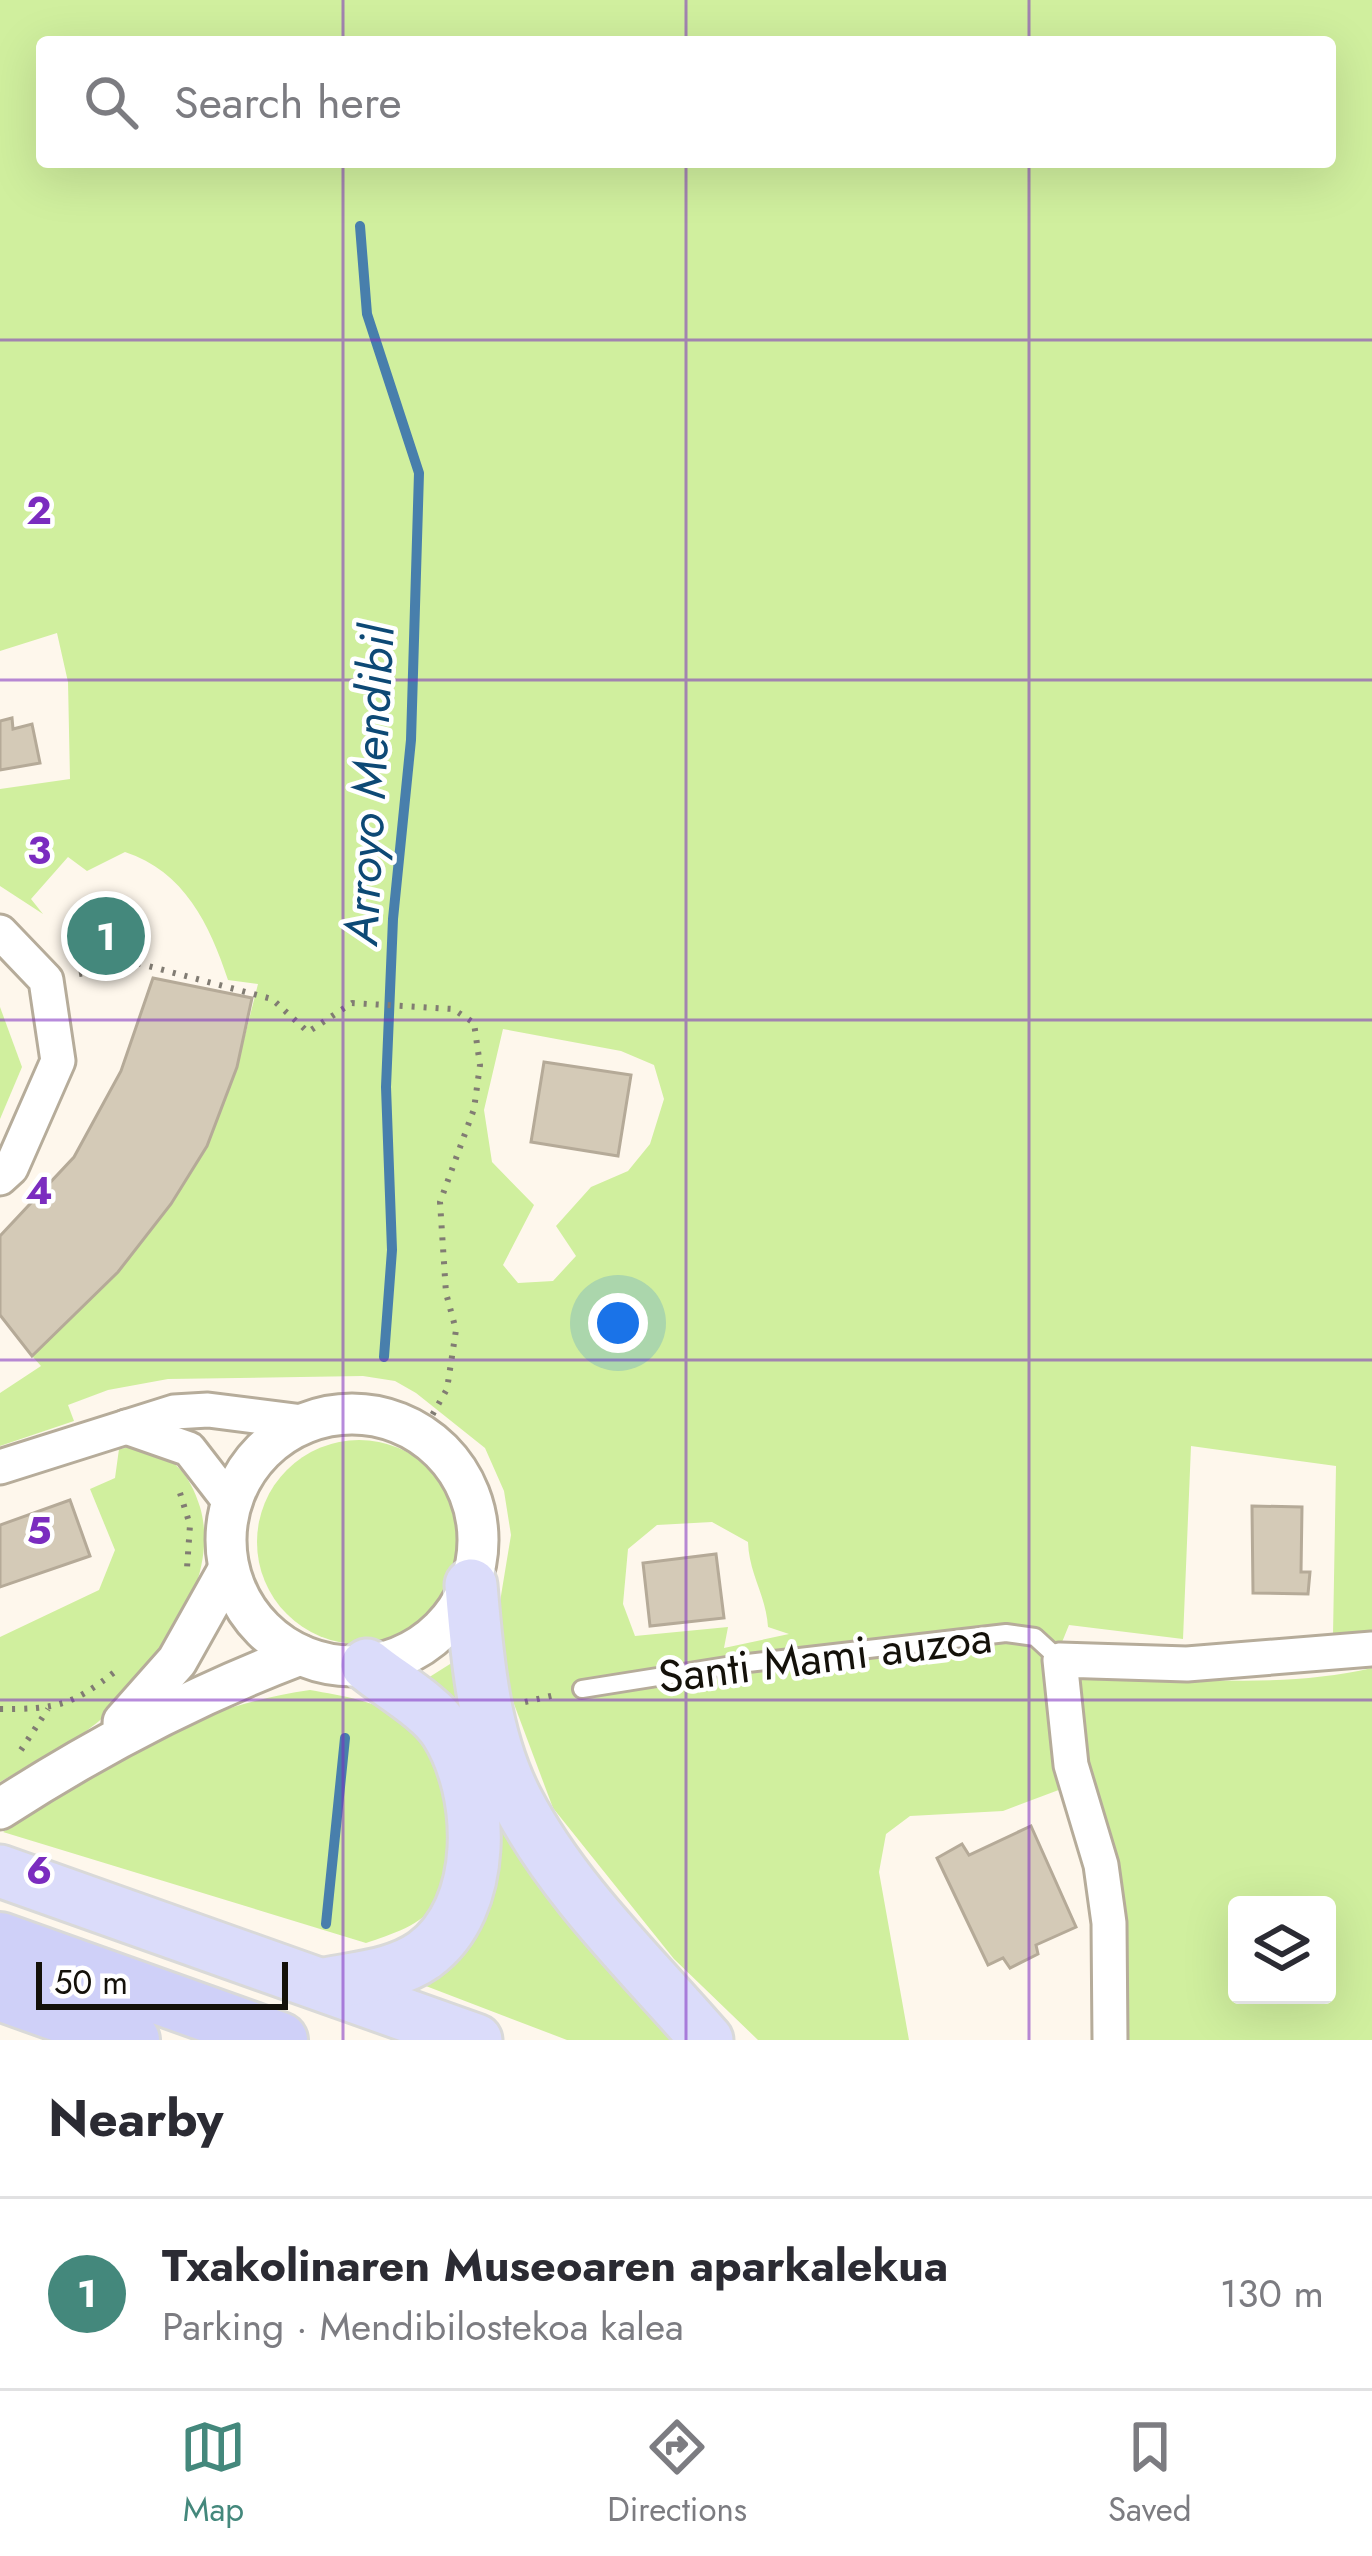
<!DOCTYPE html>
<html lang="en">
<head>
<meta charset="utf-8">
<style>
  body { margin:0; font-family:Jost,sans-serif; background:#f7f7f7; color:#2b2b33 }
  .controls { position:absolute; right:36px; bottom:36px; display:grid; overflow:hidden; border-radius:12px; box-shadow:0 12px 48px #0002 }
  .controls button { width:108px; height:108px; display:grid; place-items:center; padding:0; border:0; border-bottom:3px solid #e1e1e2; background:#fff; color:#2b2b33; font:60px sans-serif }
  .scale { position:absolute; left:36px; bottom:30px; width:252px; box-sizing:border-box; padding-left:12px; border:6px solid #14110a; border-top:0; font-size:33px; line-height:42px; white-space:nowrap; color:#14110a; -webkit-text-stroke:9px #fff; paint-order:stroke }
  .you { position:absolute; left:618px; top:1323px; width:42px; height:42px; margin:-30px; border:9px solid #fff; border-radius:50%; background:#1a73e8; box-shadow:0 0 0 18px #1a73e833 }
  .badge { display:grid; place-items:center; width:78px; height:78px; border-radius:50%; background:#44887c; color:#fff; font-size:39px; font-weight:700 }
  .pin { position:absolute; translate:-50% -50%; border:6px solid #fff; box-shadow:0 3px 12px #0006 }
  .list { margin:0; padding:0; list-style:none }
  h2 { display:flex; justify-content:space-between; align-items:center; height:156px; margin:0; padding:0 48px; font-size:51px }
  h2 small { font-size:39px; font-weight:400; color:#7c7c81 }
  .list li { display:grid; grid-template-columns:78px 1fr auto; gap:36px; align-items:center; box-sizing:border-box; height:192px; padding:0 48px; border-top:3px solid #e1e1e2 }
  .list b { display:block; font-size:45px; white-space:nowrap }
  .list p { margin:0; font-size:39px; white-space:nowrap; color:#7c7c81 }
  .list em { font-size:39px; font-style:normal; color:#7c7c81 }
  .icon { flex:none; width:66px; height:66px; fill:none; stroke:currentColor; stroke-width:2; stroke-linecap:round; stroke-linejoin:round }
  .map { position:relative; flex:none; width:1372px; height:2040px; overflow:hidden }
  .search { position:absolute; background:#fff; box-shadow:0 12px 48px #0002; left:36px; right:36px; top:36px; height:132px; display:flex; align-items:center; gap:30px; box-sizing:border-box; padding:0 42px; border-radius:12px; color:#7c7c81; font-size:45px }
  .sheet { height:348px; background:#fff }
  nav { display:flex; justify-content:space-around; align-items:center; box-sizing:border-box; height:168px; border-top:3px solid #e1e1e2; background:#fff; font-size:33px; color:#7c7c81 }
  nav a { display:grid; justify-items:center; gap:6px }
  nav .on { color:#44887c }
  .map>svg:first-child { display:block }
</style>
</head>
<body>
<div class="map">
<svg width="1372" height="2040" viewBox="0 0 1372 2040">
  <rect width="100%" height="100%" fill="#fef7ec"/>
  <g fill="#d0ef9e" fill-rule="evenodd">
    <path d="M 0,0 L 1372,0 L 1372,1631 L 1333,1635 L 1336,1466 L 1191,1446 L 1183,1639 L 1069,1625 L 1051,1669 L 1064,1788 L 1003,1811 L 910,1816 L 886,1834 L 879,1872 L 909,2040 L 758,2040 L 674,1959 L 553,1808 L 505,1680 L 496,1626 L 511,1535 L 504,1491 L 485,1448 L 416,1393 L 395,1381 L 363,1376 L 168,1379 L 108,1390 L 68,1405 L 74,1421 L 0,1446 L 0,1393 L 41,1366 L 32,1356 L 118,1272 L 171,1204 L 206,1146 L 237,1067 L 258,984 L 228,980 C 210,925 184,871 125,852 L 87,871 L 68,857 L 31,899 L 43,914 L 0,886 L 0,789 L 70,779 L 68,682 L 57,633 L 0,651 ZM 42,42 L 1330,42 L 1330,162 L 42,162 ZM 503,1029 L 621,1051 L 654,1065 L 664,1099 L 650,1144 L 628,1171 L 591,1187 L 556,1226 L 576,1256 L 553,1281 L 518,1283 L 503,1265 L 534,1205 L 492,1162 L 484,1110 ZM 712,1522 L 748,1542 C 749,1574 766,1595 768,1627 L 789,1634 L 724,1648 L 728,1627 L 635,1636 L 623,1604 L 628,1549 L 657,1525 Z"/>
    <path d="M 0,1007 L 22,1067 L 0,1119 Z"/>
    <circle cx="359" cy="1542" r="102"/>
    <path d="M 138,1446 C 172,1454 190,1474 200,1507 C 224,1587 143,1692 81,1735 C 56,1752 27,1766 0,1782 L 0,1637 L 99,1590 L 115,1550 L 90,1489 L 115,1478 L 119,1449 Z"/>
    <path d="M 458,1659 L 686,2040 L 567,2040 L 405,1978 L 483,1908 L 412,1688 Z"/>
    <path d="M 1372,1668 L 1372,2040 L 1125,2040 L 1122,1904 L 1087,1776 L 1078,1675 C 1175,1677 1278,1690 1372,1668 ZM 1237,1905 L 1327,1905 L 1327,1995 L 1237,1995 Z"/>
    <path d="M 310,1690 C 342,1696 379,1700 405,1723 C 453,1767 469,1843 436,1902 C 424,1925 389,1935 366,1943 L 3,1832 C 111,1764 180,1709 310,1690 Z"/>
  </g>
  <g fill="none" stroke-linecap="round" stroke-linejoin="round">
    <g stroke="#487fac" stroke-width="10">
      <path d="M 360,226 L 367,314 L 419,473 L 411,740 L 393,919 L 386,1087 L 392,1250 L 384,1357"/>
      <path d="M 326,1924 L 345,1738"/>
    </g>
  </g>
  <g fill="#d4cab7" stroke="#b5aa98" stroke-width="3">
    <path d="M 12,718 L 13,729 L 32,724 L 40,763 L 0,770 L 0,721 Z"/>
    <path d="M 153,978 L 252,998 L 237,1067 L 207,1146 L 171,1204 L 118,1272 L 32,1356 L 0,1315 L 0,1236 L 74,1157 L 121,1071 Z"/>
    <path d="M 544,1062 L 631,1075 L 618,1156 L 531,1142 Z"/>
    <path d="M 70,1500 L 90,1556 L 0,1587 L 0,1525 Z"/>
    <path d="M 1252,1506 L 1302,1507 L 1301,1572 L 1310,1572 L 1308,1594 L 1253,1593 Z"/>
    <path d="M 716,1554 L 724,1618 L 650,1626 L 643,1563 Z"/>
    <path d="M 1031,1826 L 1076,1927 L 1036,1945 L 1038,1954 L 1010,1968 L 1003,1958 L 988,1965 L 937,1858 L 962,1844 L 969,1855 Z"/>
  </g>
  <g fill="none" stroke-linecap="round" stroke-linejoin="round">
    <g stroke="#b6ac9a" stroke-width="22">
      <path id="service" d="M 582,1689 L 739,1664 L 1006,1633 L 1035,1637 L 1060,1660"/>
    </g>
    <g stroke="#b6ac9a" stroke-width="39">
      <g id="minor">
        <path d="M 0,932 L 46,980 L 58,1061 L 11,1168 L 0,1178"/>
        <path d="M 126,1427 L 189,1449 L 230,1502"/>
        <path d="M 0,1467 L 174,1412 L 208,1410 L 303,1422"/>
        <path d="M 1110,2040 L 1109,1923 L 1101,1865 L 1071,1765 L 1060,1660 L 1187,1664 L 1372,1649"/>
      </g>
    </g>
    <g stroke="#b6ac9a" stroke-width="45">
      <g id="tertiary">
        <circle cx="352" cy="1540" r="126"/>
        <path d="M 123,1722 L 177,1661 L 228,1570"/>
        <path d="M 0,1809 C 97,1746 192,1696 300,1655"/>
      </g>
    </g>
    <g stroke="#d9d9d8" stroke-width="57">
      <g id="primary">
        <path d="M 471,1585 C 477,1657 483,1736 517,1801 C 563,1890 642,1965 707,2040"/>
        <path d="M 0,1871 L 476,2040"/>
        <path d="M 326,1984 C 360,1977 395,1975 424,1955 C 489,1908 485,1792 446,1731 C 430,1706 391,1685 367,1665"/>
      </g>
    </g>
    <g stroke="#d9d9d8" stroke-width="60">
      <g id="trunk">
        <path d="M 0,1940 L 280,2040"/>
        <path d="M 0,1993 L 132,2040"/>
      </g>
    </g>
    <g stroke="#817c73" stroke-width="6" stroke-dasharray="3 9" stroke-linecap="butt">
      <path d="M 79,974 L 137,963 L 272,999 L 308,1032 L 352,1003 L 453,1009 L 474,1023 L 480,1065 L 474,1109 L 440,1202 L 446,1293 L 456,1330 L 447,1389 L 422,1433"/>
      <path d="M 180,1493 L 190,1525 L 187,1568"/>
      <path d="M 525,1702 L 559,1694"/>
      <path d="M 0,1709 C 57,1709 72,1706 117,1670"/>
      <path d="M 21,1750 L 48,1709"/>
    </g>
    <use href="#service" stroke="#fff" stroke-width="16"/>
    <use href="#minor" stroke="#fff" stroke-width="33"/>
    <use href="#tertiary" stroke="#fff" stroke-width="39"/>
    <use href="#primary" stroke="#dbdcfa" stroke-width="51"/>
    <use href="#trunk" stroke="#cfd0f8" stroke-width="54"/>
  </g>
  <path fill="none" stroke="#7b2cbf" stroke-width="3" stroke-opacity="0.55" d="M 343,0 L 343,42M 686,0 L 686,42M 1029,0 L 1029,42M 343,162 L 343,2040M 686,162 L 686,2040M 1029,162 L 1029,2040M 0,340 L 1372,340M 0,680 L 1372,680M 0,1020 L 1372,1020M 0,1360 L 1372,1360M 0,1700 L 1372,1700"/>
  <g text-anchor="middle" dominant-baseline="central" stroke-width="9" stroke-linejoin="round" paint-order="stroke">
    <g font-size="45" fill="#14110a" stroke="#fff">
      <text transform="translate(825 1657) rotate(-7)">Santi Mami auzoa</text>
    </g>
    <g font-size="48" font-style="italic" fill="#0d4975" stroke="#fff">
      <text transform="translate(369 785) rotate(-87)">Arroyo Mendibil</text>
    </g>
  </g>
  <g font-size="39" text-anchor="middle" font-weight="bold" fill="#7b2cbf" stroke="#fff" stroke-width="9" stroke-linejoin="round" paint-order="stroke">
    <text x="39" y="524">2</text>
    <text x="39" y="864">3</text>
    <text x="39" y="1204">4</text>
    <text x="39" y="1544">5</text>
    <text x="39" y="1884">6</text>
  </g>
</svg>
<div class="controls">
<button><svg class="icon" aria-label="layers" viewBox="0 0 24 24"><path d="M12 4l9 5-9 5-9-5zM3 14l9 5 9-5"/></svg></button>
</div>
<div class="scale">50 m</div>
<div class="you"></div>
<div class="pin badge" style="left:106px;top:936px">1</div>
<div class="search"><svg class="icon" aria-label="search" viewBox="0 0 24 24"><circle cx="10" cy="10" r="6"/><path d="M15 15l6 6"/></svg>Search here</div>
</div>
<section class="sheet">
<h2>Nearby<small></small></h2>
<ul class="list">
<li><span class="badge">1</span><div><b>Txakolinaren Museoaren aparkalekua</b><p>Parking · Mendibilostekoa kalea</p></div><em>130 m</em></li>
</ul>
</section>
<nav>
<a class="on"><svg class="icon" aria-label="map" viewBox="0 0 24 24"><path d="M3 6l6-2 6 2 6-2v14l-6 2-6-2-6 2zM9 4v14M15 6v14"/></svg>Map</a>
<a><svg class="icon" aria-label="directions" viewBox="0 0 24 24"><path d="M12 3l9 9-9 9-9-9zM9 14v-3h6M13 9l2 2-2 2"/></svg>Directions</a>
<a><svg class="icon" aria-label="saved" viewBox="0 0 24 24"><path d="M7 4h10v16l-5-4-5 4z"/></svg>Saved</a>
</nav>
</body>
</html>
